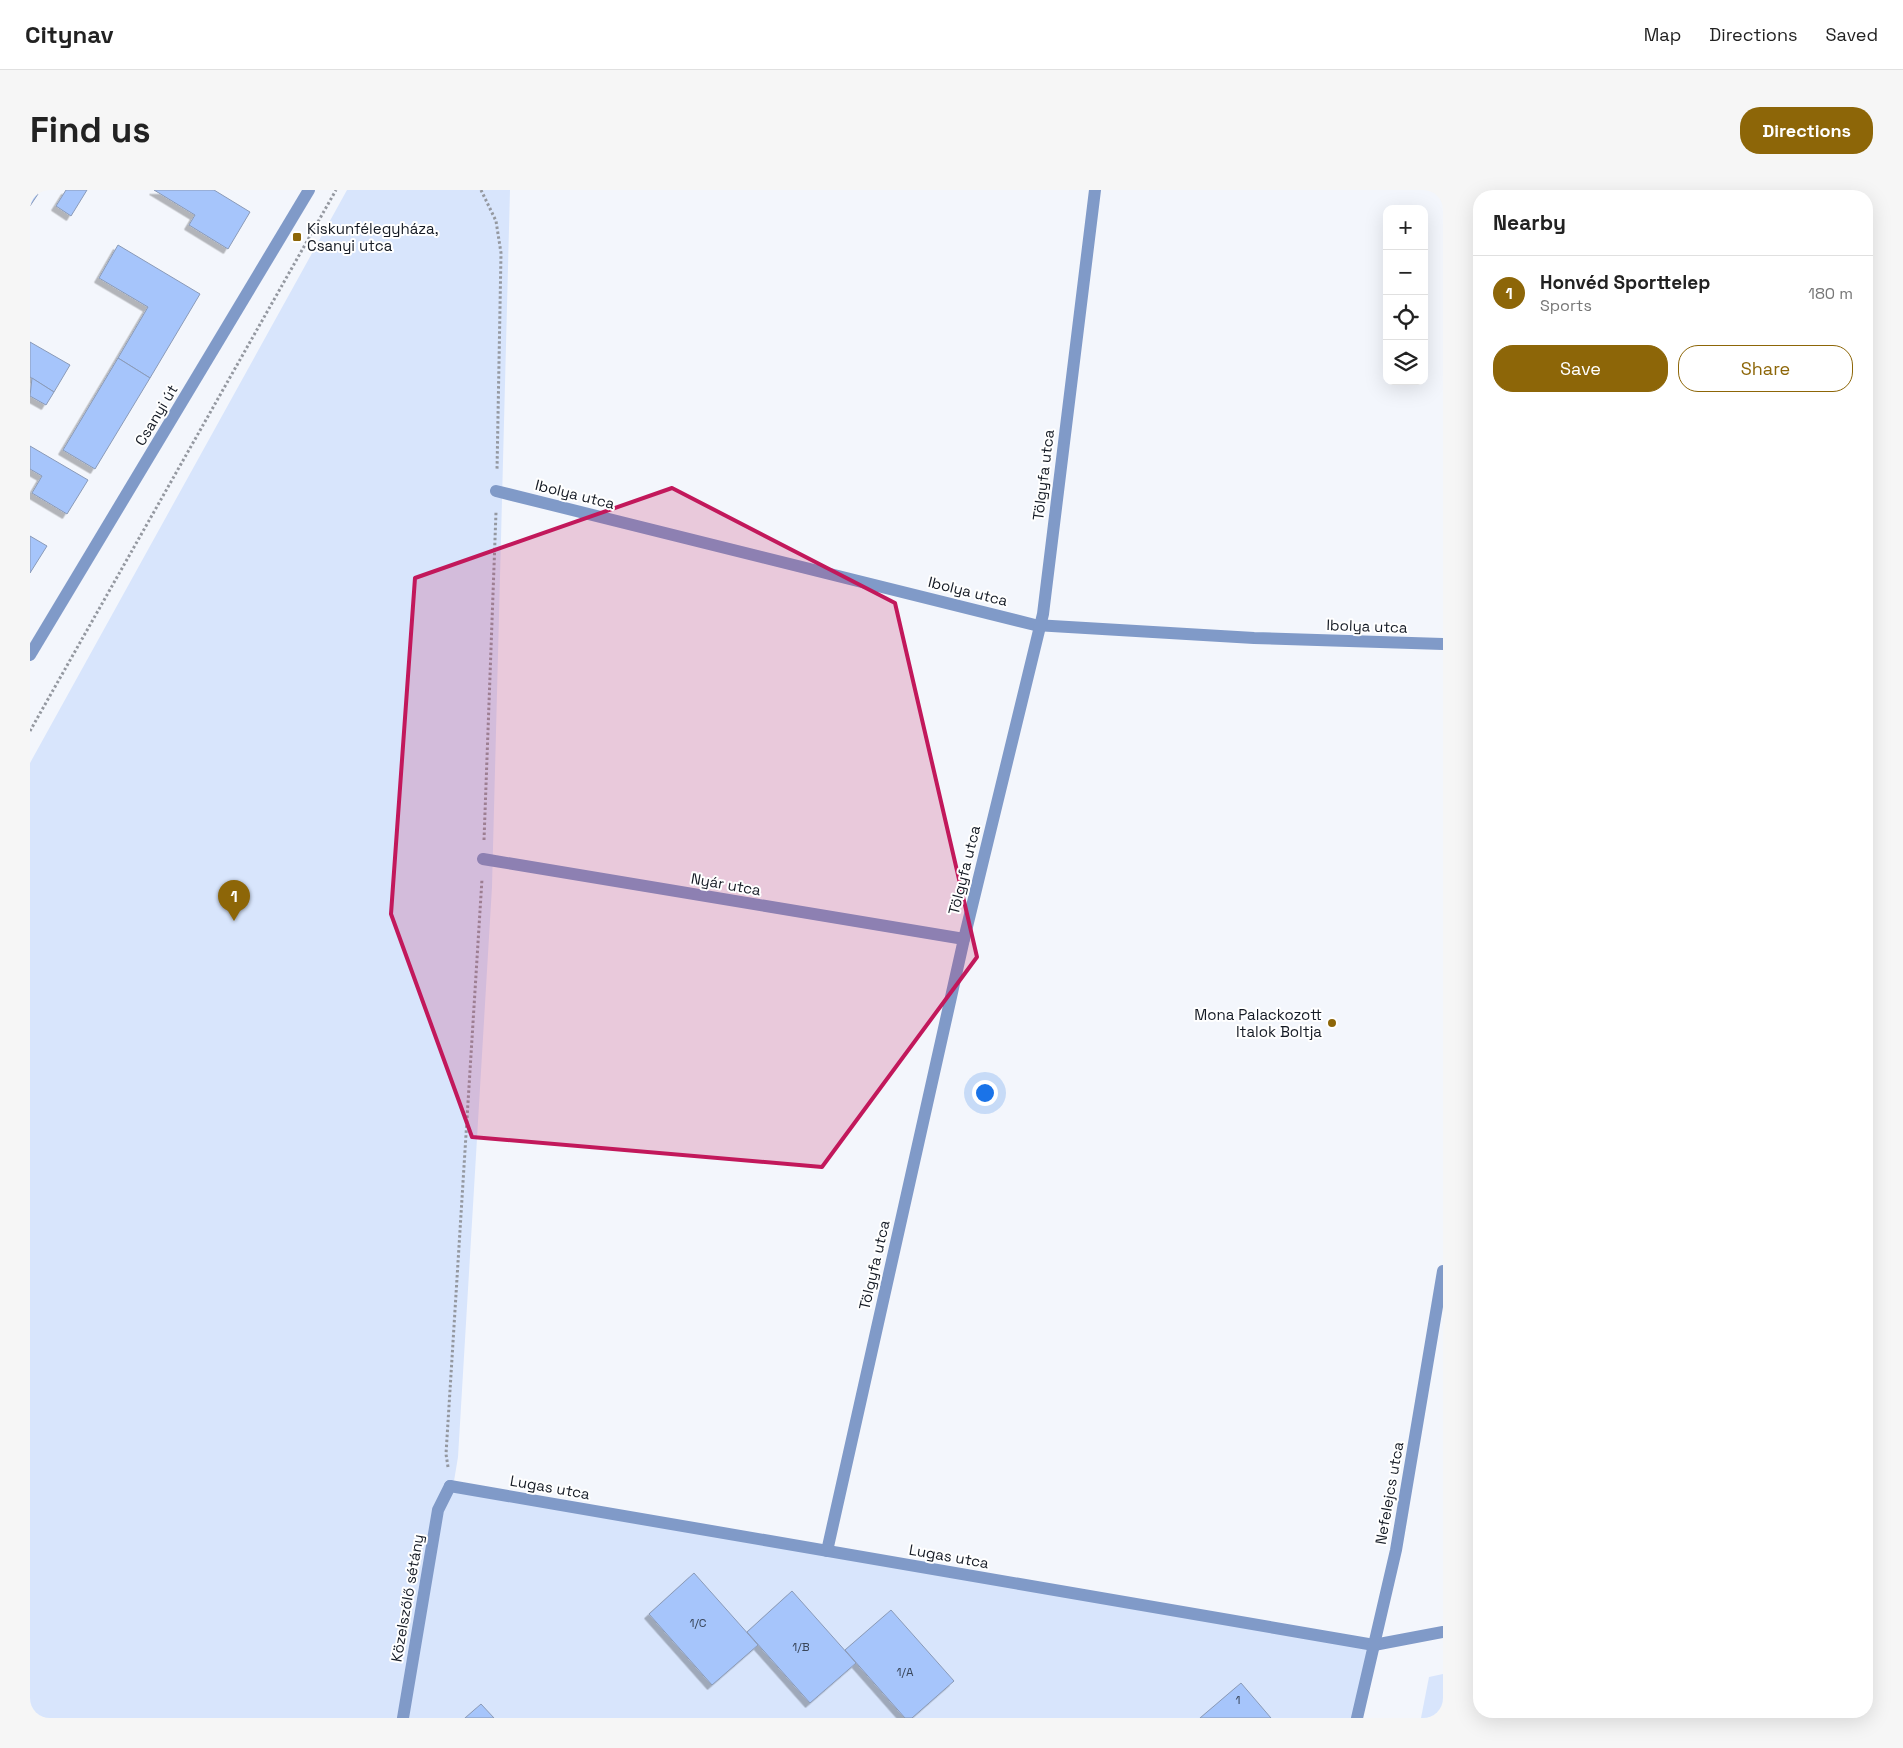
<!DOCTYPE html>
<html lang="en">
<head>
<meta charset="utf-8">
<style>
  body { margin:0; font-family:"Space Grotesk",sans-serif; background:#f6f6f6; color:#222 }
  .controls { position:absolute; right:15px; top:15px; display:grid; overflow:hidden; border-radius:10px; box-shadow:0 5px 20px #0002 }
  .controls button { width:45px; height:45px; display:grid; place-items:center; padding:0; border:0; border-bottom:1px solid #e0e0e0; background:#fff; color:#222; font:25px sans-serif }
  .you { position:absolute; left:954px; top:902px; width:18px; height:18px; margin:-12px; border:4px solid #fff; border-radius:50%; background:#1a73e8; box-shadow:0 0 0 8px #1a73e833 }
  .badge { display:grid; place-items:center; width:32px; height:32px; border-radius:50%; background:#8d6608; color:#fff; font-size:16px; font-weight:700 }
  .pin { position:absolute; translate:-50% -41px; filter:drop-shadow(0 1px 2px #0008) }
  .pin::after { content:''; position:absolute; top:26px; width:18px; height:15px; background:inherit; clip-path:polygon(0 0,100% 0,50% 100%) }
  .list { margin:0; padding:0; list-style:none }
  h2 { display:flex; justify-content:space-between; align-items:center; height:65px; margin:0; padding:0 20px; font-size:21px }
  h2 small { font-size:16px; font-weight:400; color:#767676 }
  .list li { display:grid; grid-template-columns:32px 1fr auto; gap:15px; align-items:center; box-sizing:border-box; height:75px; padding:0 20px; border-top:1px solid #e0e0e0 }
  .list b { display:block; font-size:19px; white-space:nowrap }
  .list p { margin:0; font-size:16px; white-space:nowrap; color:#767676 }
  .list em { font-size:16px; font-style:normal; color:#767676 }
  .actions { display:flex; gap:10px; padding:15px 20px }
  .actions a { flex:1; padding:11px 0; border:1px solid #8d6608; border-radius:20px; text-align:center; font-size:18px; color:#8d6608 }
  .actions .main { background:#8d6608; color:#fff }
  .icon { flex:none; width:28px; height:28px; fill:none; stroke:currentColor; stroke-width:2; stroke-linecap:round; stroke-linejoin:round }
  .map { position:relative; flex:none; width:1413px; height:1528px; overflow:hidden; border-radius:20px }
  header { display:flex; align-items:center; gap:30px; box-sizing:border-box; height:70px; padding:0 25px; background:#fff; border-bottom:1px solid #e0e0e0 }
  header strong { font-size:24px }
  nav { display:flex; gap:28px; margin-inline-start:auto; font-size:18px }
  .intro { display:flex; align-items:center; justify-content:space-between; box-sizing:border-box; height:120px; padding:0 30px }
  h1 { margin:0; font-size:35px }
  .button { padding:12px 22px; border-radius:20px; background:#8d6608; color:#fff; font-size:18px; font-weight:700 }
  main { display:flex; gap:30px; padding:0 30px }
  aside { flex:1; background:#fff; border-radius:20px; box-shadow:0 5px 20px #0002 }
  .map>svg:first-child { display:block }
</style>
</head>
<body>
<header>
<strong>Citynav</strong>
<nav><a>Map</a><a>Directions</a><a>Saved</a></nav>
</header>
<div class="intro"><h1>Find us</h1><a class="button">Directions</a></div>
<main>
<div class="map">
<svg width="1413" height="1528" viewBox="0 0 1413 1528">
  <defs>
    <filter id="shadow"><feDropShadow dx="-4.5" dy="4.5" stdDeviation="0" flood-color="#0004"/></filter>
  </defs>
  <rect width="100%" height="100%" fill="#f3f6fc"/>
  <g fill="#d8e5fc">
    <path d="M 317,0 L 480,0 L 462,697 L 428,1267 L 423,1297 L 1343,1456 L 1327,1528 L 0,1528 L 0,573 Z"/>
    <path d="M 1413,1484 L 1413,1528 L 1391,1528 L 1399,1487 Z"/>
  </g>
  <g fill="#a6c5fb" stroke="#8a9ab7" filter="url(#shadow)">
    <path d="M 0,0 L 8,4 L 0,16 Z"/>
    <path d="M 36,0 L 57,0 L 41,26 L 26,16 Z"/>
    <path d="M 124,0 L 184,0 L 220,22 L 198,59 L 159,35 L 165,25 Z"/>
    <path d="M 88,55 L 170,104 L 120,188 L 88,168 L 118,117 L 69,88 Z"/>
    <path d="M 0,152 L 40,175 L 24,202 L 0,187 Z"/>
    <path d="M 88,168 L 120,188 L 65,279 L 33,260 Z"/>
    <path d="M 2,188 L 24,202 L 16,215 L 0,206 Z"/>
    <path d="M 0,256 L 58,290 L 37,324 L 2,303 L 12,286 L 0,279 Z"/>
    <path d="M 0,346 L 17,356 L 0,383 Z"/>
    <path d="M 664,1383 L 728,1455 L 682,1495 L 619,1424 Z"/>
    <path d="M 762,1401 L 826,1473 L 780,1513 L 717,1442 Z"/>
    <path d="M 861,1420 L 924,1491 L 882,1528 L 875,1528 L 815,1460 Z"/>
    <path d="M 1211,1493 L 1241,1528 L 1170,1528 Z"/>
    <path d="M 451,1514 L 464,1528 L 435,1528 Z"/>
  </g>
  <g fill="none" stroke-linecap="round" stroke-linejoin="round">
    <g stroke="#9498a0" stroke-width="3" stroke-dasharray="2.5 2.5" stroke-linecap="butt">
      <path d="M 451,0 L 466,31 L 471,63 L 467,281"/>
      <path d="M 0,541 L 306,0"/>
      <path d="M 454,650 L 466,322"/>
      <path d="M 418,1277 L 416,1264 L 452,689"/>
    </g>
    <path stroke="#809ac8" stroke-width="12" d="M 373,1528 L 408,1320 L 420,1296"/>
    <g stroke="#809ac8" stroke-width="12">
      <path d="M 466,301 L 1005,435 L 1224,448 L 1413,454"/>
      <path d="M 453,669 L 934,749"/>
      <path d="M 420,1296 L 1344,1455 L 1413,1442"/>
      <path d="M 797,1361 L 934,749 L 1013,424 L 1065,0"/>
      <path d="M 1327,1528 L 1366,1360 L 1413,1081"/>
    </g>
    <path stroke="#809ac8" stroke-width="12" d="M 0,465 L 279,0"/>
  </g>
  <path fill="#c2185b" fill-opacity="0.2" stroke="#c2185b" stroke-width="4" stroke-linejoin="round" d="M 642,298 L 865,413 L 947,767 L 792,977 L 442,947 L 361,724 L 385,388 Z"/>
  <g fill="#8d6608" stroke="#fff" stroke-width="2">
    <rect x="262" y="42" width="10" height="10" rx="2.5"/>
    <circle cx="1302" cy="833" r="5"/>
  </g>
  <g text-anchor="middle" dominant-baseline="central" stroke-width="4" stroke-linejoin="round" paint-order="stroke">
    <g font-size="12" fill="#39465a">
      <text x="668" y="1433">1/C</text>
      <text x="771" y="1457">1/B</text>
      <text x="875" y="1482">1/A</text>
      <text x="1208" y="1510">1</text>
    </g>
    <g font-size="15" fill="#151b25" stroke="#fff" text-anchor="start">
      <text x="277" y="38">Kiskunfélegyháza,<tspan x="277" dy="17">Csanyi utca</tspan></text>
      <text x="1292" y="824" text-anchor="end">Mona Palackozott<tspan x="1292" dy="17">Italok Boltja</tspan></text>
    </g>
    <g font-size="15" fill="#151b25" stroke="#fff">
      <text transform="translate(126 225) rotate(-59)">Csanyi út</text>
      <text transform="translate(1013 285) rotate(-83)">Tölgyfa utca</text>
      <text transform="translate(545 304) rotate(14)">Ibolya utca</text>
      <text transform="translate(938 401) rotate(14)">Ibolya utca</text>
      <text transform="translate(1337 436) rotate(2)">Ibolya utca</text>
      <text transform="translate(934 680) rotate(-76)">Tölgyfa utca</text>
      <text transform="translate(696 694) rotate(10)">Nyár utca</text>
      <text transform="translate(844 1075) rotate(-77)">Tölgyfa utca</text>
      <text transform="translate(520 1297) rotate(10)">Lugas utca</text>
      <text transform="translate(1359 1303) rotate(-80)">Nefelejcs utca</text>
      <text transform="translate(919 1366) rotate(10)">Lugas utca</text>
      <text transform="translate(377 1408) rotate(-80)">Közelszőlő sétány</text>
    </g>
  </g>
</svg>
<div class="controls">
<button>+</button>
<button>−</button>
<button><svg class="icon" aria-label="locate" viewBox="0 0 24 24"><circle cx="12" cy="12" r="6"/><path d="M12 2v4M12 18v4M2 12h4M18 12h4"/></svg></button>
<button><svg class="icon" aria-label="layers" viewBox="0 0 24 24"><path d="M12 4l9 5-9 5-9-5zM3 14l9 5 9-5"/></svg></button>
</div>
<div class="you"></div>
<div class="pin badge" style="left:204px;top:731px">1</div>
</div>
<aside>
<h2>Nearby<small></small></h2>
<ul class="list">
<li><span class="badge">1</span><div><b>Honvéd Sporttelep</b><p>Sports</p></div><em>180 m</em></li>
</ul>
<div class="actions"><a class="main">Save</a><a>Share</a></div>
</aside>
</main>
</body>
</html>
